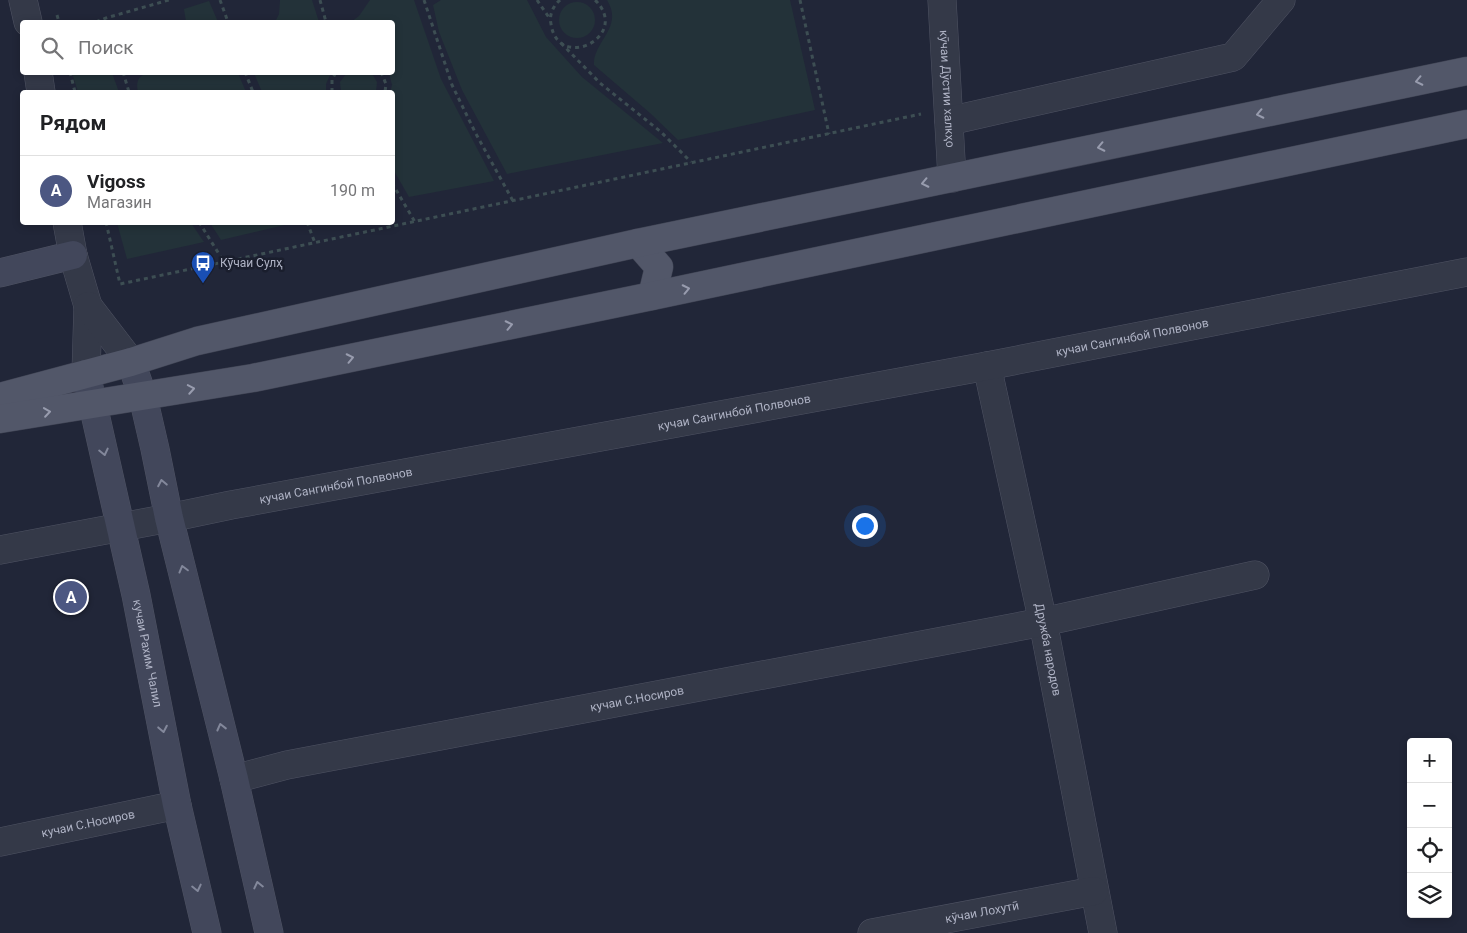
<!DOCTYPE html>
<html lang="ru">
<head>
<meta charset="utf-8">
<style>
  body { margin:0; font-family:Roboto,sans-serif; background:#f6f6f6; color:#202124 }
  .controls { position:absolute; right:15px; bottom:15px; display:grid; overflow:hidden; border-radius:5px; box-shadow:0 2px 8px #0003 }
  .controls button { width:45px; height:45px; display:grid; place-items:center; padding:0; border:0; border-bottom:1px solid #e0e0e0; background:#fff; color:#202124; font:25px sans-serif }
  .you { position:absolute; left:864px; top:525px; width:18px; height:18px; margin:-12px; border:4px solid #fff; border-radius:50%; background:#1a73e8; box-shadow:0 0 0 8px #1a73e833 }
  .badge { display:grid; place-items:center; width:32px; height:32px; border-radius:50%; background:#4c5782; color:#fff; font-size:16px; font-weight:700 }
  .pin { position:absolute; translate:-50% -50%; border:2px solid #fff; box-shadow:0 1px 5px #0006 }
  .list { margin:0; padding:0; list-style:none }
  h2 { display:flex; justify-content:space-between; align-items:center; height:65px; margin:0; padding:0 20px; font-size:21px }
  h2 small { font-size:16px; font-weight:400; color:#757577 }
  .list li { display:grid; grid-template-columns:32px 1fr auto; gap:15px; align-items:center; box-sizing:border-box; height:70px; padding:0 20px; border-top:1px solid #e0e0e0 }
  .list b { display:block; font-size:19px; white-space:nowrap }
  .list p { margin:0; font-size:16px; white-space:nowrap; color:#757577 }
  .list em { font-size:16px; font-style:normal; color:#757577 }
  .icon { flex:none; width:28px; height:28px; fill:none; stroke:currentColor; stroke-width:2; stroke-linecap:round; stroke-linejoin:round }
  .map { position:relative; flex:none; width:1467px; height:933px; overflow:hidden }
  .search { position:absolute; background:#fff; box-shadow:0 2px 8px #0003; left:20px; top:20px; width:375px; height:55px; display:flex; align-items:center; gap:12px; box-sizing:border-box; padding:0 18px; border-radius:5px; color:#757577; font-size:19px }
  .panel { position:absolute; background:#fff; box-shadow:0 2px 8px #0003; left:20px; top:90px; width:375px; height:135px; border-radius:5px }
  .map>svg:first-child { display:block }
</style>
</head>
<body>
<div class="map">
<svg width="1467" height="933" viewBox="0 0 1467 933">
  <rect width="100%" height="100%" fill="#212638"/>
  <g fill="#233239">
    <path d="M 280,0 L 312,0 L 319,22 L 275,22 L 279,14 Z"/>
    <path d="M 370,0 L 414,0 L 441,79 L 494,181 L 409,197 L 393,169 L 392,92 L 390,92 L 392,85 L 389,73 L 392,72 L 392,22 L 351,22 L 359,16 Z"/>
    <path d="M 441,0 L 527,0 L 546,37 L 582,77 L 663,143 L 507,174 L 462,90 L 439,32 L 433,5 Z"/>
    <path d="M 607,0 L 790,0 L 815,110 L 678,140 L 650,113 L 594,65 C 593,41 624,28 607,0 Z"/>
    <path d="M 209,1 L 218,22 L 186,22 L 184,9 Z"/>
    <circle cx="577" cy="20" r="18"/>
    <path d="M 159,72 L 238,73 L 246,92 L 138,92 C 134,75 145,72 159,72 Z"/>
    <path d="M 371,72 L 377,82 L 376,92 L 341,92 L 340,82 L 347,73 Z"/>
    <path d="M 72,73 L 112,73 L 119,92 L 78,92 Z"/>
    <path d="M 254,73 L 331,73 L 326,84 L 326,92 L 262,92 Z"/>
    <path d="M 117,223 L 191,223 L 204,242 L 127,259 Z"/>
    <path d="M 210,223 L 293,223 L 221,240 Z"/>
  </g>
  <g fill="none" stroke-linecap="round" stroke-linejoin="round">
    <g stroke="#4f5363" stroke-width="29">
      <g id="minor">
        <path d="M 23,0 L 28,22"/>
        <path id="s1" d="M 942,0 L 952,178"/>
        <path d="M 38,72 L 41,92"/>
        <path d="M 949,121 L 1233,57 L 1281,0"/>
        <path d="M 67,222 L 73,255"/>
        <path id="s2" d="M 987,366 L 1043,622 L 1103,933"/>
        <path id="s3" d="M 169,518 L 231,505 L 987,366 L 1467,272"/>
        <path id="s4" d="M 234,779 L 287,765 L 1043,622 L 1255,575"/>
        <path id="s5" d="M 0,842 L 177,805"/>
        <path id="s6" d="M 872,933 L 1094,891"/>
      </g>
    </g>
    <g stroke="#4f5363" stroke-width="29">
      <g id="tertiary">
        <path d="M 73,255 L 88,306 L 86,374"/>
        <path d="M 88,306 L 131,362"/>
        <path d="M 0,550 L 169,518"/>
      </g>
    </g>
    <g stroke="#4f5363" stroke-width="29">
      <g id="secondary">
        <path d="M 0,273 L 73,255"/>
        <path d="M 131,362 L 143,397 L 155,449 L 169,518 L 234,779 L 269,933"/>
        <path id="s7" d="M 86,374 L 136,595 L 177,805 L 207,933"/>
      </g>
    </g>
    <g stroke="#3e4252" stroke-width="29">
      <g id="primary">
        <path d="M 638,243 L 659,267 L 652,296"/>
        <path d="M 0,397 L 131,362 L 197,341 L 638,243 L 1467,71"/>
        <path d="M 0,419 L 253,378 L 652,296 L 1467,124"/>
      </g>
    </g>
    <g stroke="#3d4e53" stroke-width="3" stroke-dasharray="4 4" stroke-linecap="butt">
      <path d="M 220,0 L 228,22"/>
      <path d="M 320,0 L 326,22"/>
      <path d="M 424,0 L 452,85 L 475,132 L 513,201"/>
      <path d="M 537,0 L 550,19"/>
      <path d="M 560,0 C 553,6 549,15 551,24 C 558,73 632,36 595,0"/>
      <path d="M 800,0 L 829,134"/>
      <path d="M 57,15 L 59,22"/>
      <path d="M 96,22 L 106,18 L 169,0"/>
      <path d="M 561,43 L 600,83 L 661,132 L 691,162"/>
      <path d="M 70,72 L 75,92"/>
      <path d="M 123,72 L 129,92"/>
      <path d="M 245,72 L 253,92"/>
      <path d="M 381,72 L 386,84 L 385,92"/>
      <path d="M 332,92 L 332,80 L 336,72"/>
      <path d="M 392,183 L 415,222"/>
      <path d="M 106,222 L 120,284 L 921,114"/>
      <path d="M 199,222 L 224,262"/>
      <path d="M 307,222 L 315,243"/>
    </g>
    <use href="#minor" stroke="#343948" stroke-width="28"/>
    <use href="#tertiary" stroke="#343948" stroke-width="28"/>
    <use href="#secondary" stroke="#42475b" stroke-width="28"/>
    <use href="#primary" stroke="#525769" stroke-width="28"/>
  </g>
  <defs><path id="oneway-chevron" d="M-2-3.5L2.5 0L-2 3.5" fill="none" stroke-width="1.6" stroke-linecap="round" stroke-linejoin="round" transform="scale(1.25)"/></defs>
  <g stroke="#989cae">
    <use href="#oneway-chevron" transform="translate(1419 81) rotate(168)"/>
    <use href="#oneway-chevron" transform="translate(1260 114) rotate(168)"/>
    <use href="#oneway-chevron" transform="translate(1101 147) rotate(168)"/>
    <use href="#oneway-chevron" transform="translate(925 183) rotate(168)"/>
    <use href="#oneway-chevron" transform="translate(686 289) rotate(-12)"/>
    <use href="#oneway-chevron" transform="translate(509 325) rotate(-12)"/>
    <use href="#oneway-chevron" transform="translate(350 358) rotate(-12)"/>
    <use href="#oneway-chevron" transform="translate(191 389) rotate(-10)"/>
    <use href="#oneway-chevron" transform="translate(47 412) rotate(-8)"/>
  </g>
  <g stroke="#83889b">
    <use href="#oneway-chevron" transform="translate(104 452) rotate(77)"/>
    <use href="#oneway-chevron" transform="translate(162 483) rotate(-101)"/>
    <use href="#oneway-chevron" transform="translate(183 569) rotate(-105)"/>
    <use href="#oneway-chevron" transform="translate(221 727) rotate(-104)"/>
    <use href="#oneway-chevron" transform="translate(163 729) rotate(79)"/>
    <use href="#oneway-chevron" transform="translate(258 885) rotate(-103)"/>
    <use href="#oneway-chevron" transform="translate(197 888) rotate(77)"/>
  </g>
  <defs>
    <g id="bus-pin" transform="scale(1.25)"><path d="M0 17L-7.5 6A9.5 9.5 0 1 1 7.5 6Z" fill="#1a4fb4" stroke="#1a1e2d"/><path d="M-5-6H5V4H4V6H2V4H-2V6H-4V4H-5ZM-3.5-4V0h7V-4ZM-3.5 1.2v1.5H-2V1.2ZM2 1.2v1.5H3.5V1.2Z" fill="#fff"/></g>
  </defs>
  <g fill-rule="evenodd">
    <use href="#bus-pin" x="203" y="263"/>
  </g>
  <g text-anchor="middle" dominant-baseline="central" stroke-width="5" stroke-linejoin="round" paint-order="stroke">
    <g font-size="12" fill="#afb3c5" stroke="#1a1e2d">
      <text stroke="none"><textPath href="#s1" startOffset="89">кӯчаи Дӯстии халкҳо</textPath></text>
      <text stroke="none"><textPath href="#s3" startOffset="980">кучаи Сангинбой Полвонов</textPath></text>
      <text stroke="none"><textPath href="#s3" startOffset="575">кучаи Сангинбой Полвонов</textPath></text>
      <text stroke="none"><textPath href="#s3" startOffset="170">кучаи Сангинбой Полвонов</textPath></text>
      <text stroke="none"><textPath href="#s2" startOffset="290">Дружба народов</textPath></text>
      <text stroke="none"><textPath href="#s7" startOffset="286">кучаи Рахим Чалил</textPath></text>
      <text stroke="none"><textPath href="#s4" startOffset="411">кучаи С.Носиров</textPath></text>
      <text stroke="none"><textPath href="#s5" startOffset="90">кучаи С.Носиров</textPath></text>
      <text stroke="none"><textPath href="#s6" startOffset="112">кӯчаи Лохутӣ</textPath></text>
    </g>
    <g font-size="12" fill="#afb3c5" stroke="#1a1e2d" text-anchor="start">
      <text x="220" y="263">Кӯчаи Сулҳ</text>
    </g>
  </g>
</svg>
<div class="controls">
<button>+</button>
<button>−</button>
<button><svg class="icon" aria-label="locate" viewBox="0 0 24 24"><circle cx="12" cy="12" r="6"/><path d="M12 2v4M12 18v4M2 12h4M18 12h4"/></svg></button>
<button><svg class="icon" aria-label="layers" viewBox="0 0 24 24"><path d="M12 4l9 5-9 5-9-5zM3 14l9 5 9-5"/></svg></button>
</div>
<div class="you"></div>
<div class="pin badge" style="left:71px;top:597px">A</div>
<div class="search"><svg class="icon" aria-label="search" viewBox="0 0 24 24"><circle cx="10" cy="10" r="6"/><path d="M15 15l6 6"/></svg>Поиск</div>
<section class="panel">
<h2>Рядом<small></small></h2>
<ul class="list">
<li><span class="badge">A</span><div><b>Vigoss</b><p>Магазин</p></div><em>190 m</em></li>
</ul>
</section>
</div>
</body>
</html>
